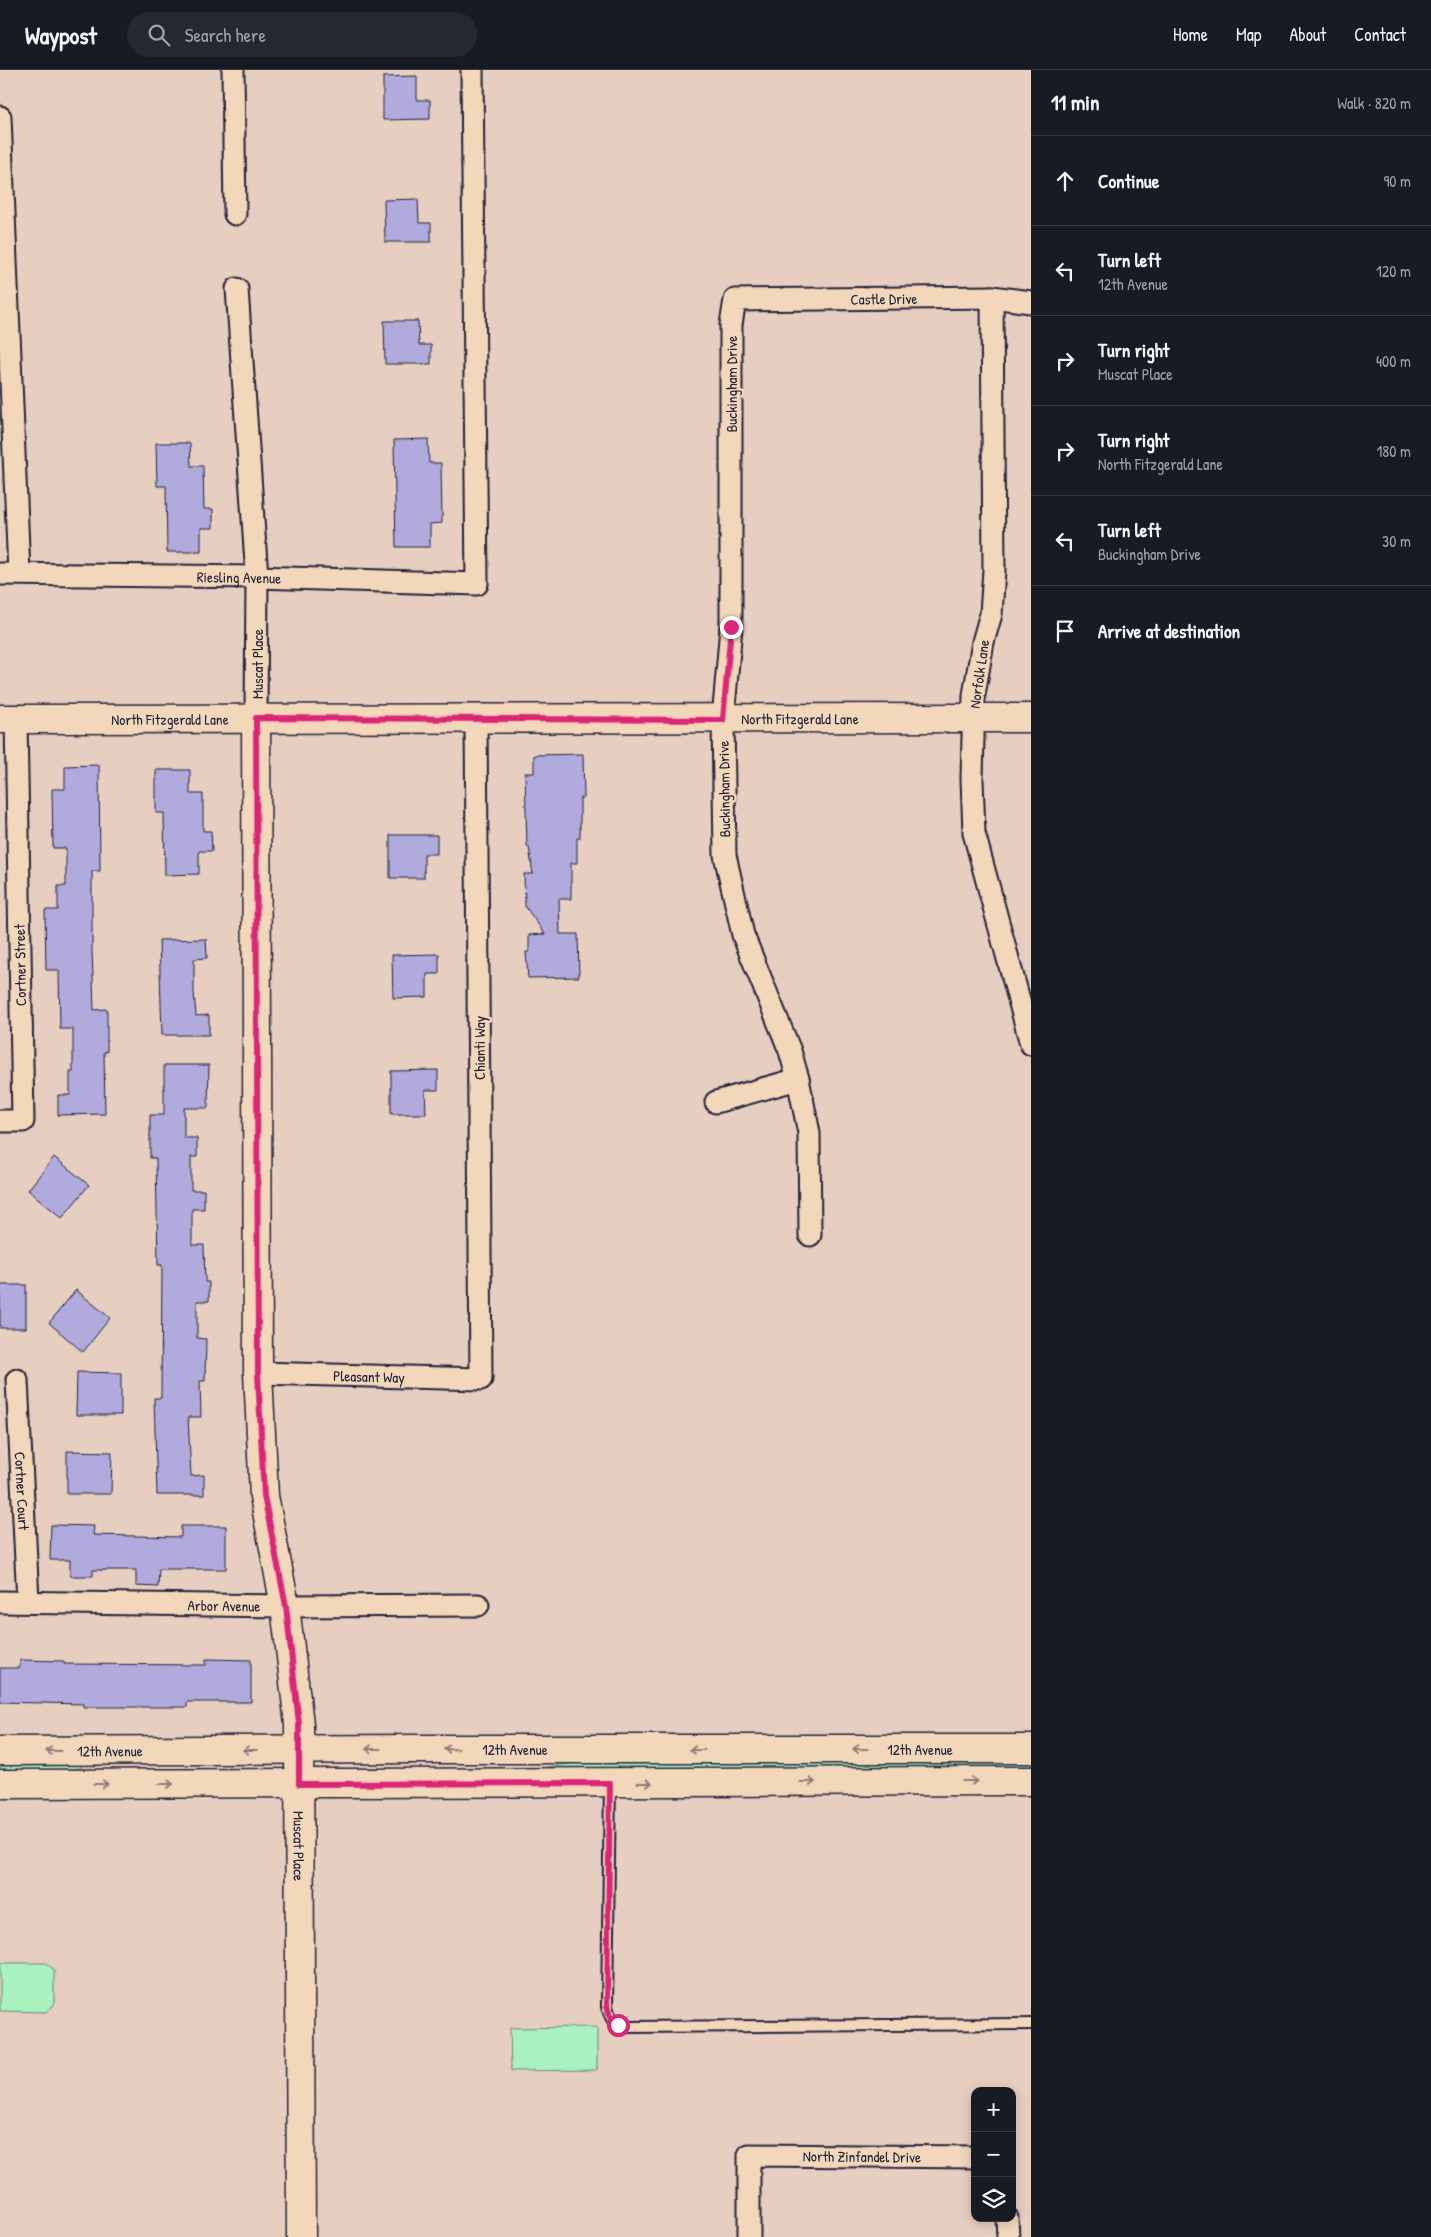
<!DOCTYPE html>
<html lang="en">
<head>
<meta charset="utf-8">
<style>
  body { margin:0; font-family:"Patrick Hand",sans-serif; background:#242831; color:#f1f3f6 }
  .controls { position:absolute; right:15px; bottom:15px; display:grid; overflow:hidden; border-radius:10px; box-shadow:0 2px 12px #0003 }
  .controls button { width:45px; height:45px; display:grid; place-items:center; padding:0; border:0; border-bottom:1px solid #363941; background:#171b24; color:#f1f3f6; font:25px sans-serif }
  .stop { position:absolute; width:15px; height:15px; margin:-11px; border:4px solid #db2777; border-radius:50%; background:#fff }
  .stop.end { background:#db2777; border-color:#fff; box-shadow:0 1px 5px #0008 }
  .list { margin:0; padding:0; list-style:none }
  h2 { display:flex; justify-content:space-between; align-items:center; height:65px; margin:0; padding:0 20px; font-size:21px }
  h2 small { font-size:16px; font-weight:400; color:#9ea1a6 }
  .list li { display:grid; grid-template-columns:32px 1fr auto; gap:15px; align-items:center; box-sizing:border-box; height:90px; padding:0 20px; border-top:1px solid #363941 }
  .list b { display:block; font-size:19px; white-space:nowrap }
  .list p { margin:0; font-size:16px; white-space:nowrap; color:#9ea1a6 }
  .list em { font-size:16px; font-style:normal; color:#9ea1a6 }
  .icon { flex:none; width:28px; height:28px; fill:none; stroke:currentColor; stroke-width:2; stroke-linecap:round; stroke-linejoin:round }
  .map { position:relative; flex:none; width:1031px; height:2167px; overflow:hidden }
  header { display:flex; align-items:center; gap:30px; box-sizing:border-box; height:70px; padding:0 25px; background:#171b24; border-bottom:1px solid #363941 }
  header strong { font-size:24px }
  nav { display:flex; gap:28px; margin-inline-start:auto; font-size:18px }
  .search { width:350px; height:45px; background:#242831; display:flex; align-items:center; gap:12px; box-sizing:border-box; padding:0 18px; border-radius:28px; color:#9ea1a6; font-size:19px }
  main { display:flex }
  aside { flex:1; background:#171b24 }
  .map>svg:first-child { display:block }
</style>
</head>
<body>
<header>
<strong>Waypost</strong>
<div class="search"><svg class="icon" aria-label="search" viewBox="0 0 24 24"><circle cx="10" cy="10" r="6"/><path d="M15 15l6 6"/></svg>Search here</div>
<nav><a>Home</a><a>Map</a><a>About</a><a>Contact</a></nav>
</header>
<main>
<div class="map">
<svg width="1031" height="2167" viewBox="0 0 1031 2167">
  <rect width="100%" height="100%" fill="#e6cec1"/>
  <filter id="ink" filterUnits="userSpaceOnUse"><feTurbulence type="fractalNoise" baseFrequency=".02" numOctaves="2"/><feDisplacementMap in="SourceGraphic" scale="10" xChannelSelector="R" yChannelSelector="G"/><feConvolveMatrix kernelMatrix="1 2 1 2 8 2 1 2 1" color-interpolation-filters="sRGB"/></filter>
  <g filter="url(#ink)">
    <g fill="#a9f1bf" stroke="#668a7d">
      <path d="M 0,1686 L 82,1687 L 81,1698 L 0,1704 Z"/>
      <path d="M 1031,1689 L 1031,1702 L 547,1702 L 547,1697 L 584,1692 Z"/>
      <path d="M 0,1893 L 46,1893 L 54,1900 L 54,1935 L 46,1942 L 0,1941 Z"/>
      <path d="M 597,1957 L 597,2000 L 511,2001 L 510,1958 Z"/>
    </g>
    <g fill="#b0abdc" stroke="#22223b">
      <path d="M 417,6 L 417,30 L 430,30 L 430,49 L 383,50 L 383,7 Z"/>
      <path d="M 418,129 L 419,153 L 431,153 L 431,172 L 385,172 L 384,130 Z"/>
      <path d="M 384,251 L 418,251 L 419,275 L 431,275 L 431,294 L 385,294 Z"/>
      <path d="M 428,369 L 429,393 L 441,393 L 442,453 L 430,454 L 430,477 L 396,477 L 394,370 Z"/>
      <path d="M 156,373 L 190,373 L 191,396 L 203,396 L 204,439 L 213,439 L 213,458 L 201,458 L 201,482 L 167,482 L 166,416 L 157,416 Z"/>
      <path d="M 583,684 L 584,728 L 580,728 L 580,768 L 577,768 L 577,793 L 571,793 L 571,829 L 559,829 L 560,864 L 578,864 L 579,907 L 528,908 L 526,882 L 529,882 L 529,865 L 545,864 L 525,836 L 524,804 L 533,804 L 529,777 L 527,777 L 525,703 L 534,703 L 534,685 Z"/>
      <path d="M 99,695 L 100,801 L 92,801 L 92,880 L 94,940 L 107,939 L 107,982 L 104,982 L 105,1044 L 58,1045 L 58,1025 L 70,1025 L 70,1002 L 73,1002 L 73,959 L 60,959 L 59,900 L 46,900 L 45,840 L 58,840 L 58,816 L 66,816 L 66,778 L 53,778 L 52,719 L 65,719 L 65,696 Z"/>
      <path d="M 156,700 L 190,700 L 190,724 L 203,724 L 203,761 L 211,761 L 212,781 L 199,781 L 199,804 L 165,805 L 164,743 L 156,743 Z"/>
      <path d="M 390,765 L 437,765 L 437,784 L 424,784 L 424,808 L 390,808 Z"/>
      <path d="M 206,869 L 207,888 L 194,889 L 194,922 L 196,946 L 209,945 L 209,965 L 162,965 L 159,870 Z"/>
      <path d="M 439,884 L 439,904 L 427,904 L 427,927 L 393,928 L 392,885 Z"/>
      <path d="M 164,995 L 209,995 L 208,1038 L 184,1038 L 184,1068 L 197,1068 L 197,1087 L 191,1087 L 191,1120 L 204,1120 L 204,1139 L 192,1139 L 192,1175 L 204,1175 L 205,1212 L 209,1212 L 209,1231 L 197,1231 L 197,1268 L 206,1269 L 205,1311 L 200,1311 L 201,1347 L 188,1347 L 191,1406 L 204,1405 L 204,1425 L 157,1425 L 154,1328 L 161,1328 L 162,1195 L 158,1195 L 156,1088 L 150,1088 L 150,1045 L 164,1045 Z"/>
      <path d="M 438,1000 L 438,1020 L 425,1020 L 426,1044 L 391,1044 L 391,1001 Z"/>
      <path d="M 54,1087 L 89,1115 L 62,1148 L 28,1120 Z"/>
      <rect x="0" y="1215" width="26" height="43"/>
      <path d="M 76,1220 L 110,1248 L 83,1282 L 49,1253 Z"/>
      <path d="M 77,1302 L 121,1303 L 121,1345 L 76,1345 Z"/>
      <path d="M 67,1381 L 112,1382 L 111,1424 L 67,1424 Z"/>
      <path d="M 51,1455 L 94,1456 L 93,1465 L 181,1467 L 181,1456 L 226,1456 L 226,1499 L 159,1499 L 158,1517 L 136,1516 L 136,1500 L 93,1500 L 93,1506 L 70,1506 L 70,1490 L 50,1490 Z"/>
      <path d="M 206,1589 L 251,1590 L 251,1632 L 187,1632 L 187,1637 L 83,1637 L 83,1634 L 0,1632 L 0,1598 L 20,1598 L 20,1590 L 64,1591 L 64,1594 L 206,1595 Z"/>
    </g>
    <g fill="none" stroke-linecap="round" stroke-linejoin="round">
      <g stroke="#22223b" stroke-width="14">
        <path id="lane" d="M 610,1713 L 607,1937 C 611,1949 613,1954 626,1957 L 1031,1954"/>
      </g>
      <g stroke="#22223b" stroke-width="25">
        <g id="street">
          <path d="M 233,0 L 235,144"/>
          <path d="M 0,47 L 19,503"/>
          <path d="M 237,219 L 257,507 L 256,648"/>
          <path d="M 992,227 L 994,500 L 991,544 L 983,572 L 974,625 L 972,709 L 974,763 L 1031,974"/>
          <path id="s1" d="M 0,504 L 257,507 L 477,514 L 472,0"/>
          <path d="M 716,1032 L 798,1009"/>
          <path d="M 0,1051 L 23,1051 L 16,649"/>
          <path id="s2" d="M 810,1165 L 809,1063 L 798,1009 L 790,981 L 743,865 L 725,785 L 723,650 L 731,557 L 731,255 L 735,230 L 992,227 L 1031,232"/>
          <path id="s3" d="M 258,1303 L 481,1309 L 476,648"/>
          <path id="s4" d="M 17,1310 L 28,1531"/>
          <path id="s5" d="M 0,1532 L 285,1536 L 478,1535"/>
          <path d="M 1007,2148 L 1008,2167"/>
          <path id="s6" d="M 749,2167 L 749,2085 L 975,2087"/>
        </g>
      </g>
      <g stroke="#22223b" stroke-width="31">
        <g id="secondary">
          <path id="s7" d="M 256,648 L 258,1303 L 264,1426 L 285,1536 L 299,1654 L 301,2167"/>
          <path id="s8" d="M 0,649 L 1031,648"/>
          <path id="s9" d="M 0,1681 L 422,1679 L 1031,1679"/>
          <path d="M 0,1714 L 1031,1711"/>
        </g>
      </g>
      <use href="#lane" stroke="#f3d7ba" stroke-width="10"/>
      <use href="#street" stroke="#f3d7ba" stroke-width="21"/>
      <use href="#secondary" stroke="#f3d7ba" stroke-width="28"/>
    </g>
    <defs><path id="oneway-shaft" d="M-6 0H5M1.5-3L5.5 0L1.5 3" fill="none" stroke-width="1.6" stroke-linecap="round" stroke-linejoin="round" transform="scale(1.25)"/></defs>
    <g stroke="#8a7c7a">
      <use href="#oneway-shaft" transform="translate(373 1679) rotate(180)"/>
      <use href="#oneway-shaft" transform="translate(451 1679) rotate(-179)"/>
      <use href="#oneway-shaft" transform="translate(860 1679) rotate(180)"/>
      <use href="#oneway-shaft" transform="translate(250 1680) rotate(180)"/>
      <use href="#oneway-shaft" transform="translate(697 1680) rotate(180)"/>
      <use href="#oneway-shaft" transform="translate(53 1681) rotate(180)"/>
      <use href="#oneway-shaft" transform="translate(970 1711)"/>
      <use href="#oneway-shaft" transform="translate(808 1712)"/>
      <use href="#oneway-shaft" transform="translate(645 1713)"/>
      <use href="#oneway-shaft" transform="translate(101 1714)"/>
      <use href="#oneway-shaft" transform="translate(166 1714)"/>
    </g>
  </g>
  <g fill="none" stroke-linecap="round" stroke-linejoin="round" filter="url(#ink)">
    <path stroke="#db2777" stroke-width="6" d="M 618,1955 L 611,1950 L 607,1936 L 610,1713 L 299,1714 L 299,1654 L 286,1536 L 264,1426 L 258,1303 L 256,648 L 723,650 L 731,557"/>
  </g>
  <g text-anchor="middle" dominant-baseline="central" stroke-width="5" stroke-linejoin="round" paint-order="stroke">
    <g font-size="15" fill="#22223b" stroke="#f3d7ba">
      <text stroke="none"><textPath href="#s2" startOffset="1098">Castle Drive</textPath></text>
      <text transform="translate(731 314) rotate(-90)">Buckingham Drive</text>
      <text stroke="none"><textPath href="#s1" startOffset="239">Riesling Avenue</textPath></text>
      <text transform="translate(257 594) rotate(-90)">Muscat Place</text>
      <text transform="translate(979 604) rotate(-82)">Norfolk Lane</text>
      <text stroke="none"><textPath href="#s8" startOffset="170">North Fitzgerald Lane</textPath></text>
      <text stroke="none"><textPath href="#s8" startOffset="800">North Fitzgerald Lane</textPath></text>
      <text transform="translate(724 719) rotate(-91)">Buckingham Drive</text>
      <text transform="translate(20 895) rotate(-91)">Cortner Street</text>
      <text transform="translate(479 978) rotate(-90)">Chianti Way</text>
      <text stroke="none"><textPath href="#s3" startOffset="111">Pleasant Way</textPath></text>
      <text stroke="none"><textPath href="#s4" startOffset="111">Cortner Court</textPath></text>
      <text stroke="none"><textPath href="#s5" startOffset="224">Arbor Avenue</textPath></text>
      <text stroke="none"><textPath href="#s9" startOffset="920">12th Avenue</textPath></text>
      <text stroke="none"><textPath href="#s9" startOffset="110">12th Avenue</textPath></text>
      <text stroke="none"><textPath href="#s9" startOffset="515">12th Avenue</textPath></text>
      <text stroke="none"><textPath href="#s7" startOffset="1131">Muscat Place</textPath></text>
      <text stroke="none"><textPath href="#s6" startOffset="195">North Zinfandel Drive</textPath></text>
    </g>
  </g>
</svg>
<div class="controls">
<button>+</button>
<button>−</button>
<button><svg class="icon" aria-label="layers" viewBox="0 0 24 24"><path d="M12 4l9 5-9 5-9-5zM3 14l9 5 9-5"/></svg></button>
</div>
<div class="stop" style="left:618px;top:1955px"></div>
<div class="stop end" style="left:731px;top:557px"></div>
</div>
<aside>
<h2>11 min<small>Walk · 820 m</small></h2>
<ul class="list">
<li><svg class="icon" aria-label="ahead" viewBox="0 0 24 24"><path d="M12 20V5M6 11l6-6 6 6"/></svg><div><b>Continue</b></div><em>90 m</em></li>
<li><svg class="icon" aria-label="left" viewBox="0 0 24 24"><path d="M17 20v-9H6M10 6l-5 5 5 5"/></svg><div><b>Turn left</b><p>12th Avenue</p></div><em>120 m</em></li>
<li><svg class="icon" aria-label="right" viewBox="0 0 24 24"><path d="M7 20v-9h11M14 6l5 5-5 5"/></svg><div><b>Turn right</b><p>Muscat Place</p></div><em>400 m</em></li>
<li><svg class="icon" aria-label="right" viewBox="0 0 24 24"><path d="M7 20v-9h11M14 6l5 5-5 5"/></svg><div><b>Turn right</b><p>North Fitzgerald Lane</p></div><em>180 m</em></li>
<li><svg class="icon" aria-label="left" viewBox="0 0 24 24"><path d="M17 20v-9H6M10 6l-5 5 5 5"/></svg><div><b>Turn left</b><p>Buckingham Drive</p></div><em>30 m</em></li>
<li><svg class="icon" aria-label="arrive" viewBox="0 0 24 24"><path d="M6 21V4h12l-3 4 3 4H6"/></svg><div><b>Arrive at destination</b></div></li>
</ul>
</aside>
</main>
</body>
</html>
